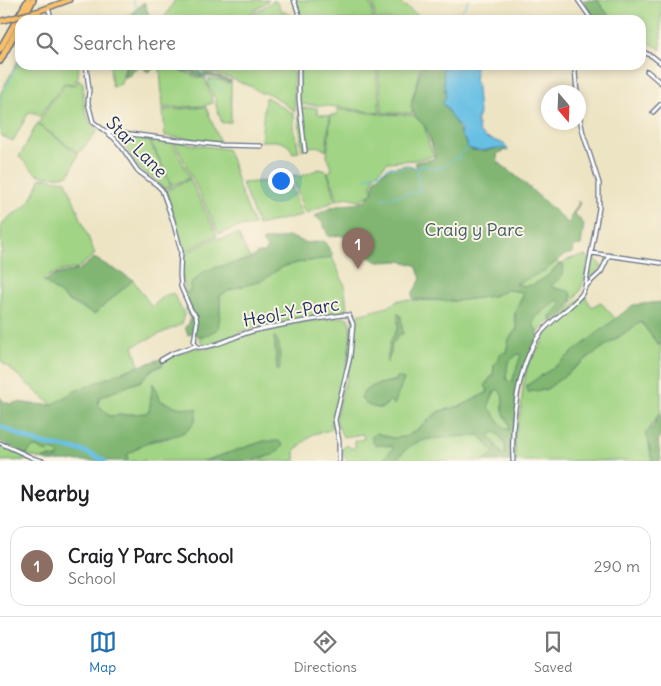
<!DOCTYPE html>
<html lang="en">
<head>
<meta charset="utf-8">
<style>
  body { margin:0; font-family:Delius,sans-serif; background:#f6f6f6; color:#202124 }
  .compass { position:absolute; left:541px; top:85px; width:45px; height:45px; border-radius:50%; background:#fff; box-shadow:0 2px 8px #0003; rotate:161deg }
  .you { position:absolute; left:280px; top:180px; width:18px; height:18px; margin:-12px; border:4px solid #fff; border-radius:50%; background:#1a73e8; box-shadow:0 0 0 8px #1a73e833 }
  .badge { display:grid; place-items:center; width:32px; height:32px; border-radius:50%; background:#1f6fb2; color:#fff; font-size:16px; font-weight:700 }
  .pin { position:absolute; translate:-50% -41px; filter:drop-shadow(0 1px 2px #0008) }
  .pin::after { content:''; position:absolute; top:26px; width:18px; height:15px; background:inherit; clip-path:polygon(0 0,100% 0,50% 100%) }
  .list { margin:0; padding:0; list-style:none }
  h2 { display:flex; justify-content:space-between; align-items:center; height:65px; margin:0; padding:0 20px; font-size:21px }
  h2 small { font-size:16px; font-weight:400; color:#757577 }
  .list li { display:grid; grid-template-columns:32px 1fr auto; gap:15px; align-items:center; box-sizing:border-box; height:80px; margin:0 10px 10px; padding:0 10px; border:1px solid #e0e0e0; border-radius:15px }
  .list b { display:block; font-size:19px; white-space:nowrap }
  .list p { margin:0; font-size:16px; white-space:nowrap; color:#757577 }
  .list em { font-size:16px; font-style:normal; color:#757577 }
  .icon { flex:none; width:28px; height:28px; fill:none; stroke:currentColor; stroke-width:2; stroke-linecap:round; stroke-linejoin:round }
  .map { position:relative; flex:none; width:661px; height:461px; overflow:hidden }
  .search { position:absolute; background:#fff; box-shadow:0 2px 8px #0003; left:15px; right:15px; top:15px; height:55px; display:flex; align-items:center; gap:12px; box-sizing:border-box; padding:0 18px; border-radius:15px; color:#757577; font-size:19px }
  .sheet { height:155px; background:#fff }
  nav { display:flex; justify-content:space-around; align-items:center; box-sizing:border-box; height:70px; border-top:1px solid #e0e0e0; background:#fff; font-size:14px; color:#757577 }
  nav a { display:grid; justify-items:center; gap:2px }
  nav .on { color:#1f6fb2 }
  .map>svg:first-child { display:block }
</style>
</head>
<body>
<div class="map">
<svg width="661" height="461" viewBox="0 0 661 461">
  <rect width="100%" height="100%" fill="#fcf5e5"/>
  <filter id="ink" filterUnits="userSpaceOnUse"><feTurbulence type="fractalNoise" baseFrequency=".02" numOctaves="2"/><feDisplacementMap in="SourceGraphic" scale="10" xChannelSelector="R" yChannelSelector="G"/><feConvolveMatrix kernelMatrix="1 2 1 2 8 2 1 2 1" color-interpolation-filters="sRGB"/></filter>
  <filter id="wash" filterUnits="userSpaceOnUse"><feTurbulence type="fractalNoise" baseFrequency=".0096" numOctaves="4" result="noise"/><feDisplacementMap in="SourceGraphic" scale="20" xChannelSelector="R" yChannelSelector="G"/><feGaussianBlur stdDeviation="1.12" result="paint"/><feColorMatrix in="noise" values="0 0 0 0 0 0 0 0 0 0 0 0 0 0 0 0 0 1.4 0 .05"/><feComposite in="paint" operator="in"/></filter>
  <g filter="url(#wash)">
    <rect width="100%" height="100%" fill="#ede4c4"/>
    <g fill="#a1d484" stroke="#5e8271" fill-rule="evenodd">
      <path d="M 175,0 L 269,0 L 241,20 L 163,20 Z"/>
      <path d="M 275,0 L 282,11 L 295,17 L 295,20 L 243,20 Z"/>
      <path d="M 294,0 L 368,0 L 372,8 L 373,20 L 299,20 L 300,15 Z"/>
      <path d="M 371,0 L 396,0 L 425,20 L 375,20 L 374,8 Z"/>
      <path d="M 597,0 L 661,0 L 661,50 L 652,44 L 641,39 L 641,20 L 612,20 Z"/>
      <path d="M 20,57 L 20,65 L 79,65 L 78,77 L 74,84 L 64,83 L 58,93 L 51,99 L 40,117 L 36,113 L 29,112 L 13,141 L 0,135 L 0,94 Z"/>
      <path d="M 110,65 L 124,65 L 125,67 L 121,84 L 112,87 Z"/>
      <path d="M 201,65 L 293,65 L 295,111 L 268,93 L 261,93 L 252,87 L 230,78 L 206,71 L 202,75 L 198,72 Z"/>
      <path d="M 297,65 L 376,65 L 380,113 L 329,106 L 298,104 Z"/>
      <path d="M 378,65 L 420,65 L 416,86 L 412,99 L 413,113 L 382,113 Z"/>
      <path d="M 164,68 L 185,72 L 199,78 L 205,78 L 213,103 L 203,106 L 163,108 L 160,69 Z"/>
      <path d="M 210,78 L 229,83 L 231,82 L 231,122 L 222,123 L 216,106 L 216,99 L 213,96 L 208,83 Z"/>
      <path d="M 78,80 L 83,83 C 84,101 83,119 98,130 L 79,153 L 38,124 L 52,100 L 60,93 L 65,84 L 76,85 Z"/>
      <path d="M 266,97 L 294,114 L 294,127 L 299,152 L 293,153 C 287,139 275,141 261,141 L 265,98 Z"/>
      <path d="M 206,107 L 220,142 L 165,136 L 163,110 Z"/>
      <path d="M 298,108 L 317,108 L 318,114 L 330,116 L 326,151 C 317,144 312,146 302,150 Z"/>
      <path d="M 338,109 L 379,114 L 413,115 L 424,125 L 429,145 L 434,156 L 414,160 L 388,162 L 374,176 L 371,185 L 372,192 L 368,196 L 359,200 L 347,197 L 337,200 C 336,190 331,182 328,172 L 332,170 L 327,156 L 331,115 L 337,115 Z"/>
      <path d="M 37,124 L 78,154 L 69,175 C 61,176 48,178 40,175 C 31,172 26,162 19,157 Z"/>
      <path d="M 110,133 L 147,138 L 161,163 L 171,186 L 163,189 L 158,182 L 139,169 L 123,144 Z"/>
      <path d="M 149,138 L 172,141 L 190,178 L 172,185 Z"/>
      <path d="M 175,142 L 227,149 L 232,161 L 239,187 L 254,225 L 239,227 L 219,234 Z"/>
      <path d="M 319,169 L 327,171 C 329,182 335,190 335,201 L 305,214 L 292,176 L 296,175 L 299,177 Z"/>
      <path d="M 288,177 L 302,215 L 258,225 L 242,183 L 271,181 L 273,186 L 279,184 L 277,180 Z"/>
      <path d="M 41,178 L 66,181 L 95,254 L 78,268 L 57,272 L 43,279 L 44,281 L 69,301 L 94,314 L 133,280 L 152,307 L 164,296 L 173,293 L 184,314 L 182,324 L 133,346 L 139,366 L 75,391 L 52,405 L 0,360 L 0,253 L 2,253 C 2,245 0,232 2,225 C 6,216 19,213 26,205 C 33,198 37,187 41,178 Z"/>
      <path d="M 190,179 L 217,235 L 182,253 L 183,249 L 175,219 L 164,191 Z"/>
      <path d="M 238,234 L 250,259 L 206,270 L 186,295 L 182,274 L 182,255 L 217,237 L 221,239 Z"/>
      <path d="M 584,256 L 589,258 C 585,276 584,289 571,303 L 572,294 L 550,286 C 557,279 566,277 563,264 C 569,257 575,258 584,256 Z"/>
      <path d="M 593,256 L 602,267 L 587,282 L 591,259 Z"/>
      <path d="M 332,257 L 345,286 L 347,312 L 240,331 L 240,333 L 206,346 L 200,341 L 200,337 L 203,337 L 220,316 L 220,296 C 232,287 246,286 260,281 C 268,278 274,271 283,267 C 299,261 315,261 332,257 Z"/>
      <path d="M 556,261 L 559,264 C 548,276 533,291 516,284 Z"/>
      <path d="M 508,290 L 523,292 L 524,294 L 517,306 L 514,316 L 517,328 L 509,339 L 506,352 L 500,355 L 498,361 L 494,365 L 493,375 L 485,384 L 488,392 L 461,406 L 439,411 L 415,431 L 405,437 L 392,438 L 379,434 L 387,446 L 392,446 L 393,448 L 382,461 L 347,461 L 344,456 L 340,454 L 340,452 L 346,445 L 353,449 L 355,446 L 355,441 L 364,439 L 363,434 L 343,437 C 340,430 337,426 336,416 L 347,376 L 353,316 L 388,307 L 399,300 L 456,301 L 492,296 ZM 397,378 L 404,379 L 392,401 L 390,400 C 388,402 387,405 385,406 C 378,412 364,404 361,397 C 366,385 384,383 396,380 Z"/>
      <path d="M 584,295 L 592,307 L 601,303 L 616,319 L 553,368 L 526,386 L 528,392 L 547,389 L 593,354 L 641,322 L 658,345 L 661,344 L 661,413 C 656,416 656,423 650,427 L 648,438 L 652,461 L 516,461 L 515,435 L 521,408 L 523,387 L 528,364 L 541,344 L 547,330 Z"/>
      <path d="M 558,300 L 562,304 L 550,316 L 551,320 L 538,333 L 533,324 L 534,319 Z"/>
      <path d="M 347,317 C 359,330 337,404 332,422 L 330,425 L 333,426 L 334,429 L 313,434 L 295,450 L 295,461 L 254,461 L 256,459 L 266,457 L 264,441 L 204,461 L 128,461 L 127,455 L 145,443 L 169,438 L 177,407 L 161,401 L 153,384 L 149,412 L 145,413 L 109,416 L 98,404 L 100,397 L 141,381 L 150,371 L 163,365 L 163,362 C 173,354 184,353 195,347 C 205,353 222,343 232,339 C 266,327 312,320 347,317 Z"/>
      <path d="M 518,354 L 521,355 L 512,382 L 510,383 L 506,378 L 508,362 Z"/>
      <path d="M 498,389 C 507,397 500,405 504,414 C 507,421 511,422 509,430 C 499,426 495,414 488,407 L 494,393 Z"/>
      <path d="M 494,432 L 496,432 C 502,438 506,445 505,454 L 503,455 L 489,436 Z"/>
      <path d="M 480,435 L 495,453 L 483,461 L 394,461 C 399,456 404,449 411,445 C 427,435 461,437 480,435 Z"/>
      <path d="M 0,444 L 29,458 L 30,460 L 0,461 Z"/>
      <path d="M 32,447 L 36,447 L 47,452 L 50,450 L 56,450 L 59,456 L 57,458 L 51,457 L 44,460 L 25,454 L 28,453 Z"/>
    </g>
    <g fill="#80b672" stroke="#4e7268" fill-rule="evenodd">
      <path d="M 583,0 L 597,0 L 612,20 L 595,20 Z"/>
      <path d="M 144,2 L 151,20 L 124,20 Z"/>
      <path d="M 126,65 L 189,65 L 202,76 L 206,73 L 232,81 L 229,82 L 211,76 L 200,77 L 190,72 L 174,69 L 170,67 L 160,68 L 156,67 L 148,72 L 140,66 L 136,70 L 132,69 L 130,75 L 124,78 Z"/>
      <path d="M 422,65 L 442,65 L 446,97 L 442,104 C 449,107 457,126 460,133 C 463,139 468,144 471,150 L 486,151 L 503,147 L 508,150 L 498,153 L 497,156 L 498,162 L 521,180 L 569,224 L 571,216 L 579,203 L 577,201 L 580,203 L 574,213 L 584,224 L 581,245 L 574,246 L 573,253 L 565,255 L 544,271 L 516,284 C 533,291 549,276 559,264 L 563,264 C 566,277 558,279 551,286 L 553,288 L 569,291 C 579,304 561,314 552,322 L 550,316 L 562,304 L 558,300 C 549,306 536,313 533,324 L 539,336 L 531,351 L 518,391 L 514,434 L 516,461 L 483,461 L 494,453 L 480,435 L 429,439 L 416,443 L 410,446 L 394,461 L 382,461 L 393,448 L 392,446 L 375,445 L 372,441 L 372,436 L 376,433 L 392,438 L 405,437 L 415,431 L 440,411 L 461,406 L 488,392 L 488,390 L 485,385 L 493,375 L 494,365 L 498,361 L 500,354 L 506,352 L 509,339 L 517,329 L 515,311 L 523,297 L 523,292 L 508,290 L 492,296 L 456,301 L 413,299 L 412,294 L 421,279 L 416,265 L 400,261 L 378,262 L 355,249 L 346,238 L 340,235 L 329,237 L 322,222 L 315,216 C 322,212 329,208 337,206 C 355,202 361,208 373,191 C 372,177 381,174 391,167 C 397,168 400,166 406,165 C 410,165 412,167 417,168 L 415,162 L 434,159 L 435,155 L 426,128 L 414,114 L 411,106 ZM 518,354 L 521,355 L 512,382 L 510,383 L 506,378 L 508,362 ZM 498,389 C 507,397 500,405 504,414 C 507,421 511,422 509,430 C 498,426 496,413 488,407 L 494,392 ZM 494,432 C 502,435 506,445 505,454 L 503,455 L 489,436 Z"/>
      <path d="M 288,236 L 307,243 L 324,241 L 333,255 L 332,257 C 315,261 299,261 283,267 C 274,271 268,278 260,281 C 246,286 232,287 220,296 L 220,316 L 218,329 L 203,337 L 197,336 L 195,332 L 188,335 L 185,327 L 189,324 L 190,317 L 186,309 L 188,305 L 184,296 L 190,291 L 191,283 L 206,270 L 250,259 L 258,253 L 265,253 L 267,248 L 262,241 C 271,238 279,241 288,236 Z"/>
      <path d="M 94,258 L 133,280 L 94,314 L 69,301 L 44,281 L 58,274 L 79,270 Z"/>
      <path d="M 661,302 L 661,344 L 659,345 L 641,322 L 593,354 L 547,389 L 528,392 L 526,386 L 553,368 L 633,305 Z"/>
      <path d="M 398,313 L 401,316 L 403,334 L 399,334 L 395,341 L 392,343 L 391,353 L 387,363 L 390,342 L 398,328 Z"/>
      <path d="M 274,336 C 282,343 279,358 280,369 L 277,371 Z"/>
      <path d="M 161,359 L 163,364 L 150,371 L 141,381 L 100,397 L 98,404 L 109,416 L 145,413 L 149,411 L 153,383 L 161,401 L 177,407 L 197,409 C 196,438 171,435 150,441 C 142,444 134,450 127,455 L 128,461 L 47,461 L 43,458 L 51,457 L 57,458 L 59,456 L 56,451 L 53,451 L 50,450 L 47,452 L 36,447 L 32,448 L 28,453 L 25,454 L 0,441 L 0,397 L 3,401 L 11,404 L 17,402 L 32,404 L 52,405 L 75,391 L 127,370 Z"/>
      <path d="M 397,377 L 404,379 L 394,405 L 390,400 L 382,408 C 373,407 365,407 361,397 C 367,384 384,383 396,381 Z"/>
      <path d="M 661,413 L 661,435 C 655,441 661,453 661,461 L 652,461 L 648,438 L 645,434 L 655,424 L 658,414 Z"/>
      <path d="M 264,441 L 279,441 L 283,446 L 273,455 L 256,459 L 254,461 L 204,461 Z"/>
    </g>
    <path fill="#67bfe4" stroke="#4177a1" d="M 442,65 L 475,65 L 476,73 L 475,79 L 477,88 L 479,114 L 477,120 L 479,132 L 486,138 L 503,143 L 508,150 C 497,144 482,156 467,147 L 467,142 L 461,136 L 460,128 L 451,117 L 446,106 L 442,104 L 446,97 Z"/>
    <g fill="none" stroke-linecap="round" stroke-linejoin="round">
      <g stroke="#67bfe4" stroke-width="1">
        <path d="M 133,0 L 141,20"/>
        <path d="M 459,20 L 461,17 L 460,14 L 469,0"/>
        <path d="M 191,65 L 224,92"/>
        <path d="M 0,101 L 20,60"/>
        <path d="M 366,178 L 385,170 L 388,167 L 399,168 L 410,165 L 417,168 L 425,165 L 432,168 L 434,167 L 441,169 L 455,158 L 458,160 L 460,154 L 468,148"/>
        <path d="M 382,199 L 420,191 L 417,169"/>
      </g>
      <path stroke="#67bfe4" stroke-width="5" d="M 0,426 C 14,432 29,441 44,444 C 68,449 81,447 104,461"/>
    </g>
  </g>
  <g filter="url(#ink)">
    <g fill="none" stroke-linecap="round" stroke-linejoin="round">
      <g stroke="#646e82" stroke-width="5.5">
        <g id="minor">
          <path d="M 294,0 L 301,20"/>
          <path d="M 578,0 L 592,20"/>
          <path d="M 48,8 L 52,20"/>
          <path d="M 641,51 L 652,56 L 661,63"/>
          <path d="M 86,65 L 89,89 L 88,103 L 93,122 L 114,138 L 121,146 L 138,171 L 157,185 L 162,190 L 173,221 L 181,251 L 180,275 L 181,287 L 191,310 L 196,316 L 197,323 L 194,342 L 197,347 C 214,349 236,335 253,331 C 282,324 312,320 342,315 L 349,315 L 353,324 L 350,357 L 335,420 L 339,441 L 339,461"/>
          <path d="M 299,65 L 299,100 L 305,151"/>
          <path d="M 647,71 L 661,83"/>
          <path d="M 577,92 L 575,71 L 577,65"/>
          <path d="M 578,109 L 583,133 L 599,183 L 599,208 L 591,253"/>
          <path d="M 653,112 L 661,104"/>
          <path d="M 106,131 L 219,145 L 261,146"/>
          <path d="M 586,286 L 601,272 L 609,255"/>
          <path d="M 161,360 L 173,353 L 195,346"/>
          <path d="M 0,443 L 35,459 L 43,461"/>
          <path d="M 513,461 C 511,423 517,366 540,334 C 552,319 570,309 582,294 L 585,287 L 591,253 L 661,263"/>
        </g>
      </g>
      <g stroke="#646e82" stroke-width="7">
        <path id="major" d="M 39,11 L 69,0"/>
      </g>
      <g stroke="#646e82" stroke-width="8">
        <g id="highway">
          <path d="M 22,20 L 33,0"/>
          <path d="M 0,49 L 28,0"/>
          <path d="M 0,61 L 20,24"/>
        </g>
      </g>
      <use href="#minor" stroke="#fff" stroke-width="3"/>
      <use href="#major" stroke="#f7c06c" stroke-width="4.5"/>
      <use href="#highway" stroke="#f7c06c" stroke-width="5"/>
      <g stroke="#646e82" stroke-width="7" stroke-linecap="butt">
        <path id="major-bridge" d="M 1,21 L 39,11"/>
      </g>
      <use href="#major-bridge" stroke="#f7c06c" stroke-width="4.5"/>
    </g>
  </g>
  <g text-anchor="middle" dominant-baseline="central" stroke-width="4" stroke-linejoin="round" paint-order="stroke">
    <g font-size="18" fill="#1b2f5e" stroke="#fcf5e5">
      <text transform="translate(137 147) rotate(45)">Star Lane</text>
      <text transform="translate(291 312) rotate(-10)">Heol-Y-Parc</text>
    </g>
    <g font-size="18" fill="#3c5868" stroke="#fcf5e5">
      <text x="474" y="229">Craig y Parc</text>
    </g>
  </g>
</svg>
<svg class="compass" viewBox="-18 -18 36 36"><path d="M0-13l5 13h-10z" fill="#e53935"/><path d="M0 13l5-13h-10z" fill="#757577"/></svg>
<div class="you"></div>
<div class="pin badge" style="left:358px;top:269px;background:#8d6e63">1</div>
<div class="search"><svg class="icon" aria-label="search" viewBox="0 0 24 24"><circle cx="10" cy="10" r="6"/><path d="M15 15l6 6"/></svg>Search here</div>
</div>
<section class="sheet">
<h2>Nearby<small></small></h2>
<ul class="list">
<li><span class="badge" style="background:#8d6e63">1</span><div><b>Craig Y Parc School</b><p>School</p></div><em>290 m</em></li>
</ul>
</section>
<nav>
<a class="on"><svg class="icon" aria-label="map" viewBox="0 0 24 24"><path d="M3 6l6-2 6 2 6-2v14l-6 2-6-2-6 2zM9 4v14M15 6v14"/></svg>Map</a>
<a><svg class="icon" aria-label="directions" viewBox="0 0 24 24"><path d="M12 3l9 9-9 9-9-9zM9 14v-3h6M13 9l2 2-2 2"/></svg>Directions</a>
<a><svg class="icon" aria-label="saved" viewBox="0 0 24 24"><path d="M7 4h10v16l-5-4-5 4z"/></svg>Saved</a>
</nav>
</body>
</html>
